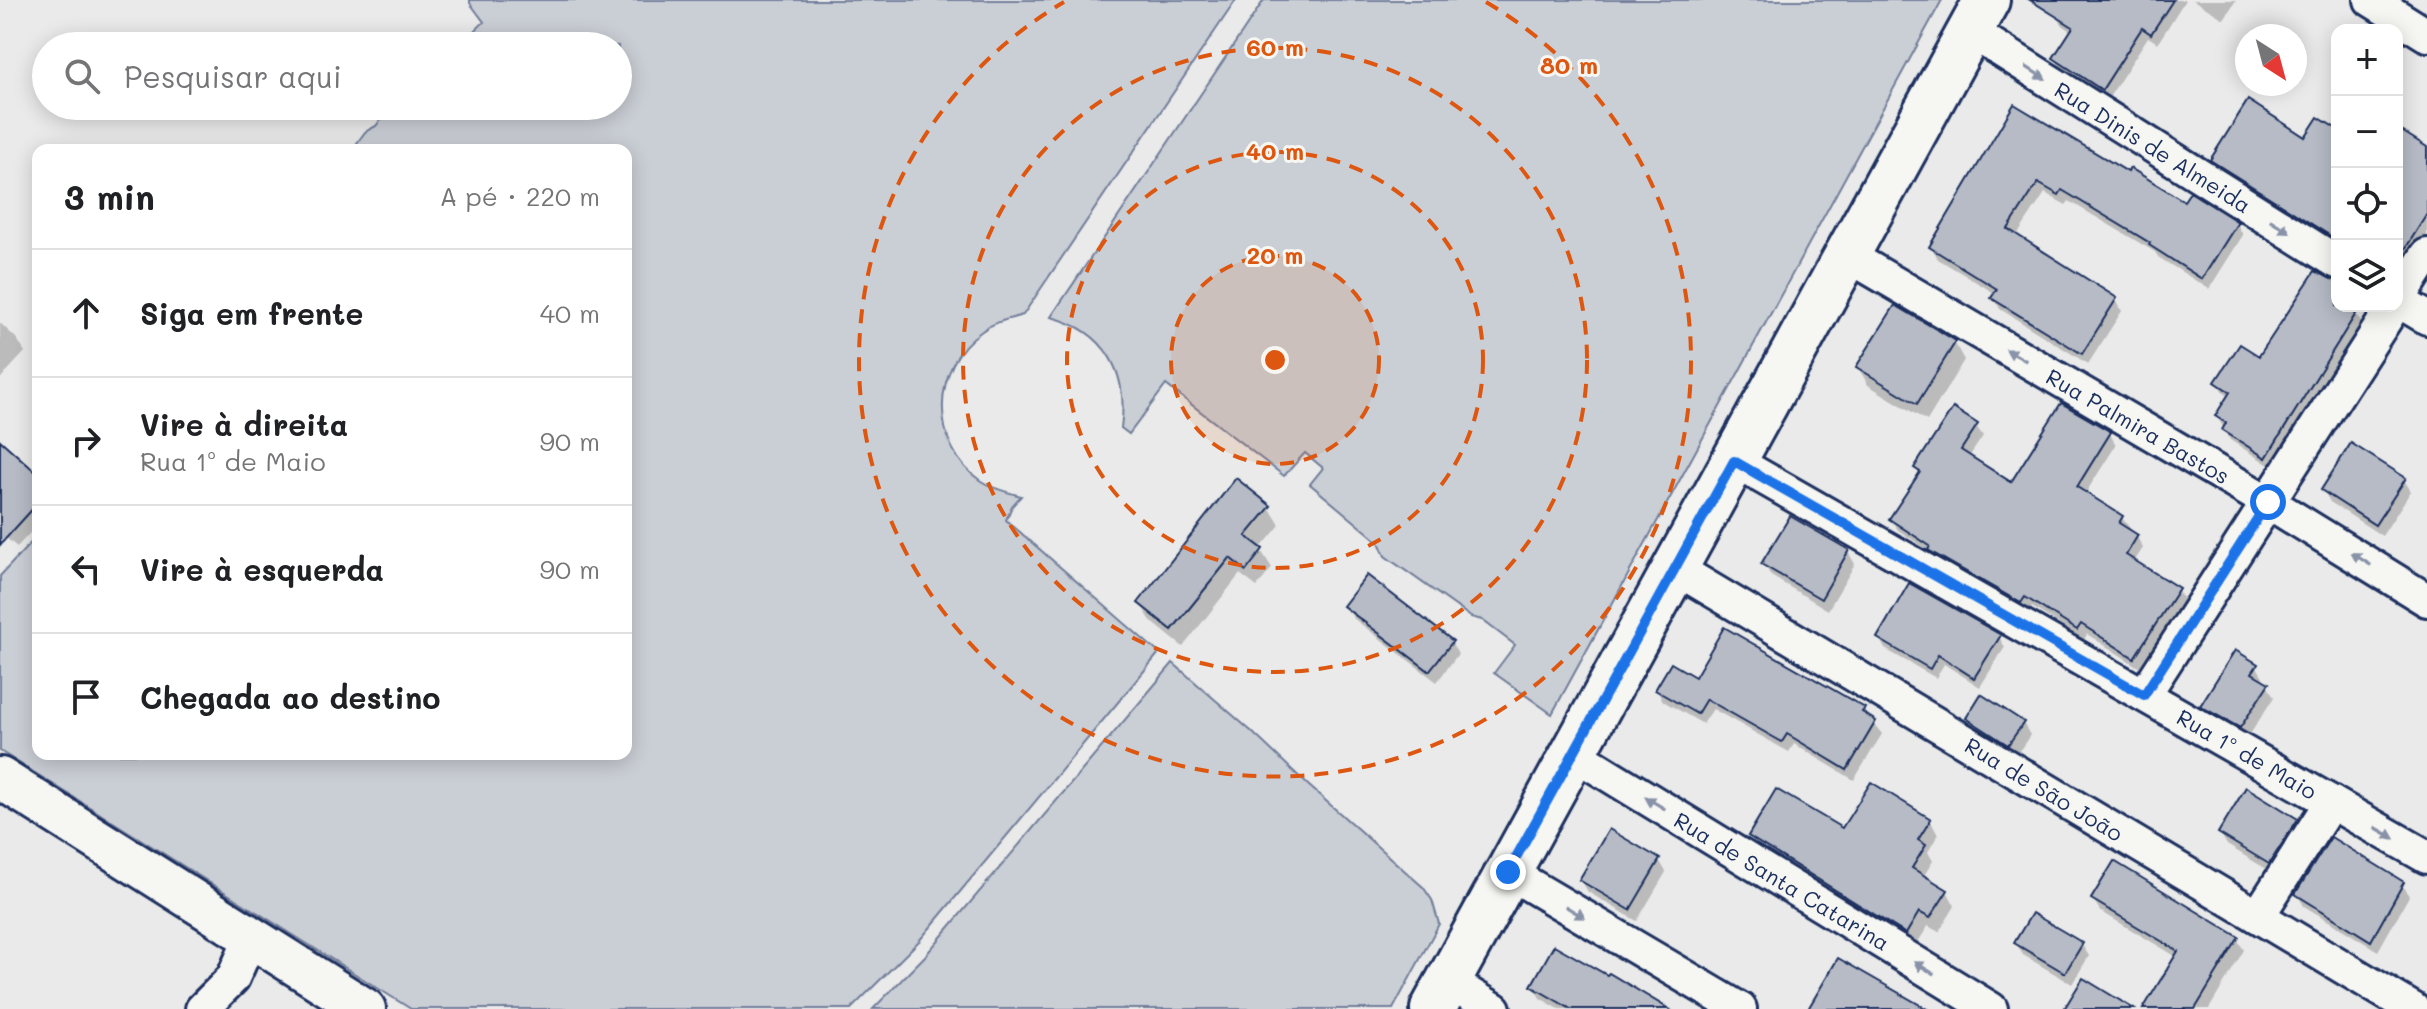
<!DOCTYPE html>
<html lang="pt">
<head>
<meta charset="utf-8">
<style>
  body { margin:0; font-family:Mali,sans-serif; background:#f6f6f6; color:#202124 }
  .controls { position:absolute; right:24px; top:24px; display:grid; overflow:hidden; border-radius:16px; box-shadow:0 4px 20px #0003 }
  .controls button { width:72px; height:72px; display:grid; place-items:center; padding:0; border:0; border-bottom:2px solid #e0e0e0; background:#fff; color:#202124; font:40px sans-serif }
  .compass { position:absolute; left:2235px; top:24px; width:72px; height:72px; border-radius:50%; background:#fff; box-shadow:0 4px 20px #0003; rotate:144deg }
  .stop { position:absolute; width:24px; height:24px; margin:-18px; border:6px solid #1a73e8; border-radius:50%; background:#fff }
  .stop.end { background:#1a73e8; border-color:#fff; box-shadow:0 2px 8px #0008 }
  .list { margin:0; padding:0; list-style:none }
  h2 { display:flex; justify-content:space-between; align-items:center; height:104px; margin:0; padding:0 32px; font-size:34px }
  h2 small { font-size:26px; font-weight:400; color:#757577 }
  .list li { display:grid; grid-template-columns:52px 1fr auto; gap:24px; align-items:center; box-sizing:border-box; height:128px; padding:0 32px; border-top:2px solid #e0e0e0 }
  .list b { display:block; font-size:30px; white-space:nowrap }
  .list p { margin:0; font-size:26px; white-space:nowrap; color:#757577 }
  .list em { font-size:26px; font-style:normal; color:#757577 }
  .icon { flex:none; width:44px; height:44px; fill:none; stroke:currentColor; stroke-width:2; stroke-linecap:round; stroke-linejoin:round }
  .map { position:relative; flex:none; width:2427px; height:1009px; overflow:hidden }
  .search { position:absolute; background:#fff; box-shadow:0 4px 20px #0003; left:32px; top:32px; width:600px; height:88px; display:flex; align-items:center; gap:20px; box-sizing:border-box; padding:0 28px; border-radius:44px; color:#757577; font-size:30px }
  .panel { position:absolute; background:#fff; box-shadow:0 4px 20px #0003; left:32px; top:144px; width:600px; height:616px; border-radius:16px }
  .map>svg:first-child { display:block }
</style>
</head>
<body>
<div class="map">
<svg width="2427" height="1009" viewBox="0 0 2427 1009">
  <rect width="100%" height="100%" fill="#e9eae9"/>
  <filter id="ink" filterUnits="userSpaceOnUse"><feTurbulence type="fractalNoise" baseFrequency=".0125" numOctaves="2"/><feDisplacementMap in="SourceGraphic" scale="16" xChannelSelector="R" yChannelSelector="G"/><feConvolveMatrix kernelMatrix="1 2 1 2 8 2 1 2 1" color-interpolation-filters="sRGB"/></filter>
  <g filter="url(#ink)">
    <g fill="#caced5" stroke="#727e9a" stroke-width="2">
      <path d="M 470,0 L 1236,0 L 1023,315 C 1008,319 994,322 982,331 C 931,365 929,446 981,481 C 993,489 1007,492 1021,496 L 1012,506 L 1006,520 L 1159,653 L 919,941 L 851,1009 L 411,1009 L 0,751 L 0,576 L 38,535 L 38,754 L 626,754 L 626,150 L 352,150 L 365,132 L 376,126 L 391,106 L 618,106 L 618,46 L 459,46 L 484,22 L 470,3 Z"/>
      <path d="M 1264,0 L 1942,0 L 1552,714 L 1494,673 L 1515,645 L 1482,620 L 1471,617 L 1385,556 L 1379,542 L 1310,484 L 1323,468 L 1305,453 L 1284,476 L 1166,385 L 1129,434 L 1121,428 C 1129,373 1106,331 1051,317 Z"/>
      <path d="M 1173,663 L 1251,731 L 1308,785 L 1423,887 L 1432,900 L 1439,924 L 1393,1009 L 873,1009 L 925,956 Z"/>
    </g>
    <g fill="#0003">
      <path d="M 2067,0 L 2185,0 L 2158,43 L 2148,37 L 2108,99 L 2061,69 L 2055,58 L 2072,32 L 2063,26 L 2057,16 Z"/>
      <path d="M 2193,0 L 2236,0 L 2224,19 Z"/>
      <path d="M 2015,107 L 2129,175 L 2185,203 L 2237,224 L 2243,235 L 2209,289 L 2158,257 L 2155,252 L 2069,201 L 2066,205 L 2045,193 L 2016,237 L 2116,300 L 2122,311 L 2088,364 L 2000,309 L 1994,298 L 1996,294 L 1938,259 L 1932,247 Z"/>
      <path d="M 2397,130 L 2427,149 L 2427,249 L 2397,277 Z"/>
      <path d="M 2337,132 L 2337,246 L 2219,172 L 2213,160 Z"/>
      <path d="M 2337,301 L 2337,306 L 2344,306 L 2356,314 L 2362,324 L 2272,467 L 2230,440 L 2217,416 L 2230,397 L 2223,392 L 2217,382 L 2259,359 Z"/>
      <path d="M 0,323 L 17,339 L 25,352 L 0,379 Z"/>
      <path d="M 1954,342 L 1964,360 L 1927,421 L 1868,385 L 1858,367 Z"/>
      <path d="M 1976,426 L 1983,436 L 1969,457 L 2012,485 L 2110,434 L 2116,445 L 2085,494 L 2122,518 L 2137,537 L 2143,548 L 2134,562 L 2177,589 L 2184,600 L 2140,668 L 2087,634 L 2084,640 L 2032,607 L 2028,613 L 1937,561 L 1931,552 L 1898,530 L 1891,519 L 1920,474 L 1916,468 Z"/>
      <path d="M 0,443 L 38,477 L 38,524 L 17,547 L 0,533 Z"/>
      <path d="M 2404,480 L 2411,491 L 2382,536 L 2330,502 L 2323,490 Z"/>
      <path d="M 1269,507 L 1280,525 L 1260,549 L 1272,568 L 1257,587 L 1240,574 L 1183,647 L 1151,621 L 1140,603 Z"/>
      <path d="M 1848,552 L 1855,564 L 1828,610 L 1771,576 L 1764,564 Z"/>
      <path d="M 1346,606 L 1451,642 L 1458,654 L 1437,682 L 1353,618 Z"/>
      <path d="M 1999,637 L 2005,647 L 1980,687 L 1944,664 L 1936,678 L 1885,649 L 1879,638 Z"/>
      <path d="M 2256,665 L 2263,677 L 2261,681 L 2267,685 L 2274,697 L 2247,739 L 2210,718 L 2203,706 Z"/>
      <path d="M 1696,680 L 1863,710 L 1882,734 L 1854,780 L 1794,744 L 1789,752 L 1713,709 L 1703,724 L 1663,701 L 1657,690 Z"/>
      <path d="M 1968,718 L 2023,723 L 2030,735 L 2016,756 L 1975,730 Z"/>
      <path d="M 1930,820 L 1938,835 L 1928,852 L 1933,861 L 1923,877 L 1947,891 L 1955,906 L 1939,932 L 1928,926 L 1915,947 L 1759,851 L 1750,836 L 1843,831 Z"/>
      <path d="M 2296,820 L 2303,832 L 2276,875 L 2227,845 L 2220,833 Z"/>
      <path d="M 1659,860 L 1666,872 L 1637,921 L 1588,892 L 1581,880 Z"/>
      <path d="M 2402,884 L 2409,896 L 2378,951 L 2304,906 L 2297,894 Z"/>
      <path d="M 2093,899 L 2237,939 L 2244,950 L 2209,1009 L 2146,1009 L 2177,957 L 2100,911 Z"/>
      <path d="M 2016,943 L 2082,945 L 2089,956 L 2072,984 L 2023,955 Z"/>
      <path d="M 1608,978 L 1665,1009 L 1559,1009 L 1540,998 L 1533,986 Z"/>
    </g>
    <g fill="#b6bbc6" stroke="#1b2f5e" stroke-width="2">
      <path d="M 2030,0 L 2173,0 L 2151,34 L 2142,28 L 2102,90 L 2053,58 L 2073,27 Z"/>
      <path d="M 2248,100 L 2305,137 L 2318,117 L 2337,129 L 2337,240 L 2210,160 Z"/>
      <path d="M 2014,104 L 2128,172 L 2130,168 L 2184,201 L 2190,192 L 2238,222 L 2202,279 L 2149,245 L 2150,243 L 2062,190 L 2059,195 L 2038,183 L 2008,229 L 2117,298 L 2082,354 L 1991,298 L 1997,289 L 1929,247 Z"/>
      <path d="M 2397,128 L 2427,147 L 2427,214 L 2397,262 Z"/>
      <path d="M 2315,271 L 2337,281 L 2337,306 L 2348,306 L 2357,312 L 2266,458 L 2222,430 L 2226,423 L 2215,416 L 2230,392 L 2215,382 L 2240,344 L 2259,356 Z"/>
      <path d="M 1895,305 L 1956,341 L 1917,404 L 1856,367 Z"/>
      <path d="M 2061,403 L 2111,432 L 2077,487 L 2123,516 L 2119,523 L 2138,535 L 2126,555 L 2179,588 L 2134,658 L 2081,624 L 2077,630 L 2025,597 L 2021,603 L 1928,550 L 1930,546 L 1889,519 L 1920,472 L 1914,468 L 1953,408 L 1978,424 L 1961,450 L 2011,482 Z"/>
      <path d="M 0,440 L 38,474 L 38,503 L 0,545 Z"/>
      <path d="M 2351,443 L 2406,478 L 2375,525 L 2321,490 Z"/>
      <path d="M 1236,478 L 1271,506 L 1246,536 L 1263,549 L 1246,571 L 1230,558 L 1172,630 L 1138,603 Z"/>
      <path d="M 1790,516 L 1849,550 L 1821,599 L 1761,564 Z"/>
      <path d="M 1367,575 L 1453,641 L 1429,671 L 1343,606 Z"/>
      <path d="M 1909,583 L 2001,635 L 1974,678 L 1938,655 L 1930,669 L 1877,638 Z"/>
      <path d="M 1724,627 L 1865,708 L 1862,712 L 1876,721 L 1847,770 L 1787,734 L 1782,742 L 1706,699 L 1697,714 L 1655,690 L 1671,663 L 1695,677 Z"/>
      <path d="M 2235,650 L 2258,664 L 2252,673 L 2269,683 L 2240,728 L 2200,706 Z"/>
      <path d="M 1981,694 L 2024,722 L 2008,745 L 1966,718 Z"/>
      <path d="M 1871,782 L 1931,819 L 1918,840 L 1926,845 L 1912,868 L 1948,890 L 1930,918 L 1919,912 L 1906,934 L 1748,836 L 1776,789 L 1842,828 Z"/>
      <path d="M 2246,787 L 2298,819 L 2269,864 L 2218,833 Z"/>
      <path d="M 1609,829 L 1660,859 L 1630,910 L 1579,880 Z"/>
      <path d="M 2331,837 L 2404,882 L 2371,941 L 2295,894 Z"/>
      <path d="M 2114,861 L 2239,937 L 2195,1009 L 2143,1009 L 2178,951 L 2091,899 Z"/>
      <path d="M 2032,913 L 2083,943 L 2065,973 L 2014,943 Z"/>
      <path d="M 1554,945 L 1607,975 L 1609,973 L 1669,1009 L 1571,1009 L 1531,986 Z"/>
      <path d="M 1838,958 L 1927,1009 L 1808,1009 Z"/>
      <path d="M 2083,978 L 2134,1009 L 2064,1009 Z"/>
    </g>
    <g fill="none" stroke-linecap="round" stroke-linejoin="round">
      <g stroke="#1b2f5e" stroke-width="38">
        <g id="minor">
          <path d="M 2371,0 L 2427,35"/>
          <path d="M 1970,31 L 2337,262"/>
          <path d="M 1847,255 L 2268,502 L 2427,600"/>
          <path d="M 2397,300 L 2427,318"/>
          <path d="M 2397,302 L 2427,255"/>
          <path d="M 1734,461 L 2427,857"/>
          <path d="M 1675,568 L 2413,1009"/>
          <path d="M 2144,695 L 2394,306"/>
          <path d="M 1573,753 L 1991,1009"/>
          <path d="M 1508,872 L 1740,1009"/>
          <path d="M 2258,916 L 2331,802"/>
          <path d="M 1448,981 L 1494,1009"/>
          <path d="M 202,1009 L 233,978 L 252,935"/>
        </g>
      </g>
      <g stroke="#1b2f5e" stroke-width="46">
        <path id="tertiary" d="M 0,778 L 365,1009"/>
      </g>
      <g stroke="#1b2f5e" stroke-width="50">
        <path id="primary" d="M 1433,1009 L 1987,0"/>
      </g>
      <use href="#minor" stroke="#f6f6f2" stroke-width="32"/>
      <use href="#tertiary" stroke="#f6f6f2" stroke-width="40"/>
      <use href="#primary" stroke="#f6f6f2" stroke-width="44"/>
    </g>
    <defs><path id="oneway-solid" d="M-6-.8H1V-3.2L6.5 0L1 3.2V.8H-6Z" transform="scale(2)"/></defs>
    <g fill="#8892a8">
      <use href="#oneway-solid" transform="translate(2036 73) rotate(32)"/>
      <use href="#oneway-solid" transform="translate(2280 226) rotate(32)"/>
      <use href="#oneway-solid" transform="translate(2016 355) rotate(-150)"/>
      <use href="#oneway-solid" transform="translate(2361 559) rotate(-148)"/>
      <use href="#oneway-solid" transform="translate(1655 803) rotate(-149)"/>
      <use href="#oneway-solid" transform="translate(2385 833) rotate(30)"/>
      <use href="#oneway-solid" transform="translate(1575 912) rotate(31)"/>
      <use href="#oneway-solid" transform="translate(1924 968) rotate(-149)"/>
    </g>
  </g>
  <g fill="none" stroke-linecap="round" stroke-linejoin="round" filter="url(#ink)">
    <path stroke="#1a73e8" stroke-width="10" d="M 1508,872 L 1734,461 L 2144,695 L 2268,502"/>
  </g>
  <circle cx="1275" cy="360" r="104" fill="#de5710" fill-opacity=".12"/>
  <g fill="none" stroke="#de5710" stroke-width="4" stroke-dasharray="14 10">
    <circle cx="1275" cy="360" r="104"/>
    <circle cx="1275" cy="360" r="208"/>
    <circle cx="1275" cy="360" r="312"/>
    <path d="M1486 2A416 416 0 1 1 1064 2"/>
  </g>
  <g text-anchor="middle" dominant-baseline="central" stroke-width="6" stroke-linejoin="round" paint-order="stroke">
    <g font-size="22" fill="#1b2f5e" stroke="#f6f6f2">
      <text transform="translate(2153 147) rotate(32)">Rua Dinis de Almeida</text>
      <text transform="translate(2138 426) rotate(30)">Rua Palmira Bastos</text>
      <text transform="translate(2247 754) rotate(30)">Rua 1º de Maio</text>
      <text transform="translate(2044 789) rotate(31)">Rua de São João</text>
      <text transform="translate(1782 881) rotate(31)">Rua de Santa Catarina</text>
    </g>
  </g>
  <circle cx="1275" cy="360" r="12" fill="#de5710" stroke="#f6f6f2" stroke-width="4"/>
  <g font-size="24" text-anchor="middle" font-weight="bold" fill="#de5710" stroke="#f6f6f2" stroke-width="6" stroke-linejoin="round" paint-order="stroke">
    <text x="1275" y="56">60 m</text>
    <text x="1569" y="74">80 m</text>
    <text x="1275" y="160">40 m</text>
    <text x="1275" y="264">20 m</text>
  </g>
</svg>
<div class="controls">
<button>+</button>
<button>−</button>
<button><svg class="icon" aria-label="locate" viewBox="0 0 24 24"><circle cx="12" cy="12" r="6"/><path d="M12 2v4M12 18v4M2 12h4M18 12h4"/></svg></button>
<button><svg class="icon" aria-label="layers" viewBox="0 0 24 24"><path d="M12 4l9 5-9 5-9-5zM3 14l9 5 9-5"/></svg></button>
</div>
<svg class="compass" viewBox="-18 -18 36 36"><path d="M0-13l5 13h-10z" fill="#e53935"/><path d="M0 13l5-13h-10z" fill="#757577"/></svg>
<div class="stop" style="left:2268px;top:502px"></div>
<div class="stop end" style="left:1508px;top:872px"></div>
<div class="search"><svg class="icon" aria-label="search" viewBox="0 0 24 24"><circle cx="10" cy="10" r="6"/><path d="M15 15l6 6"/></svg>Pesquisar aqui</div>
<section class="panel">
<h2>3 min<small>A pé · 220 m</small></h2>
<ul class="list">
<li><svg class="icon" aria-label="ahead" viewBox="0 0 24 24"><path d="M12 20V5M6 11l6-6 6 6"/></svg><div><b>Siga em frente</b></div><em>40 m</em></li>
<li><svg class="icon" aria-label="right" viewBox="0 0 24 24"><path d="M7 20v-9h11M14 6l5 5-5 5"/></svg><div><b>Vire à direita</b><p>Rua 1º de Maio</p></div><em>90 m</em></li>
<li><svg class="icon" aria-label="left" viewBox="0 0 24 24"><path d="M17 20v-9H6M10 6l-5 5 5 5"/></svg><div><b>Vire à esquerda</b></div><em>90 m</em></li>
<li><svg class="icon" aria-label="arrive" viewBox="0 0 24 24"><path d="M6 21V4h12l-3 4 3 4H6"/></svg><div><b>Chegada ao destino</b></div></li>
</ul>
</section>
</div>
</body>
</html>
